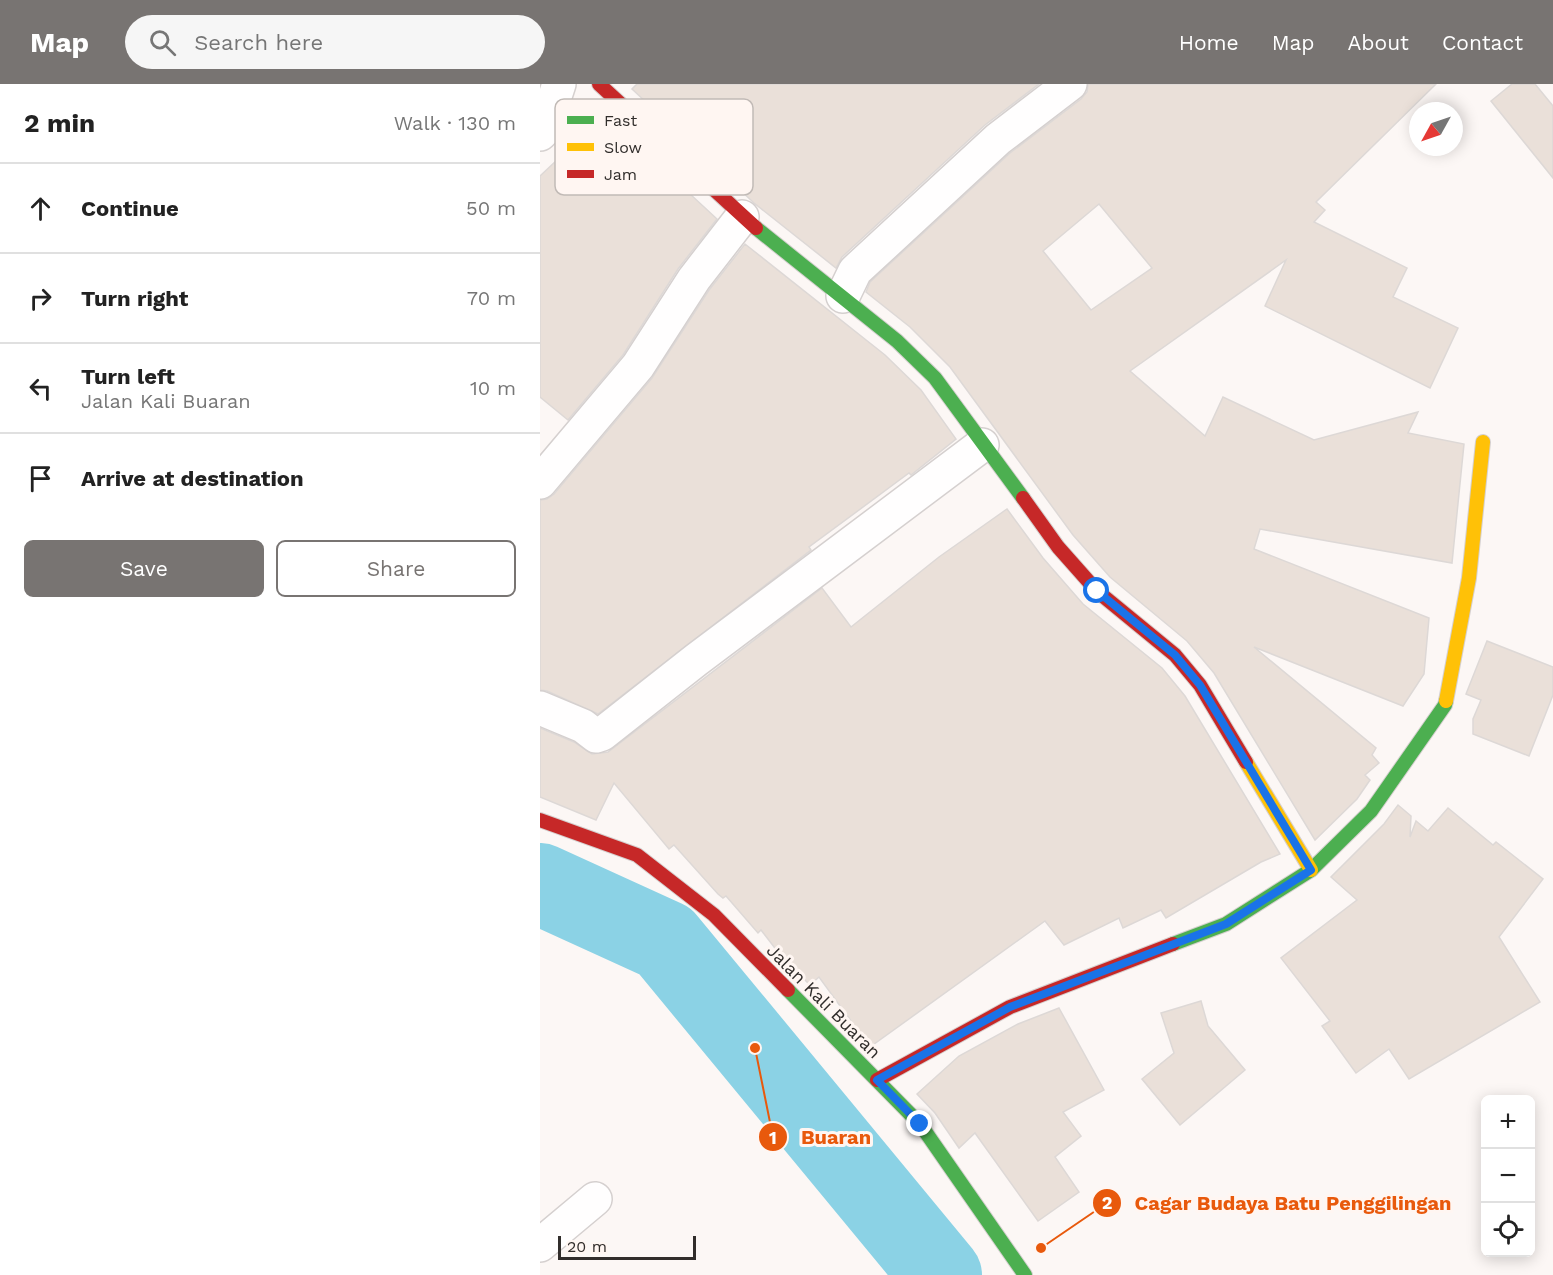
<!DOCTYPE html>
<html lang="en">
<head>
<meta charset="utf-8">
<style>
  body { margin:0; font-family:"Work Sans",sans-serif; background:#f6f6f6; color:#222 }
  .controls { position:absolute; right:18px; bottom:18px; display:grid; overflow:hidden; border-radius:9px; box-shadow:0 3px 15px #0003 }
  .controls button { width:54px; height:54px; display:grid; place-items:center; padding:0; border:0; border-bottom:2px solid #e0e0e0; background:#fff; color:#222; font:30px sans-serif }
  .compass { position:absolute; left:869px; top:18px; width:54px; height:54px; border-radius:50%; background:#fff; box-shadow:0 3px 15px #0003; rotate:230deg }
  .scale { position:absolute; left:18px; bottom:15px; width:138px; box-sizing:border-box; padding-left:6px; border:3px solid #312d2b; border-top:0; font-size:16px; line-height:21px; white-space:nowrap; color:#312d2b; -webkit-text-stroke:4px #fff6f2; paint-order:stroke }
  .stop { position:absolute; width:18px; height:18px; margin:-14px; border:4px solid #1a73e8; border-radius:50%; background:#fff }
  .stop.end { background:#1a73e8; border-color:#fff; box-shadow:0 2px 6px #0008 }
  .list { margin:0; padding:0; list-style:none }
  h2 { display:flex; justify-content:space-between; align-items:center; height:78px; margin:0; padding:0 24px; font-size:26px }
  h2 small { font-size:20px; font-weight:400; color:#767676 }
  .list li { display:grid; grid-template-columns:39px 1fr auto; gap:18px; align-items:center; box-sizing:border-box; height:90px; padding:0 24px; border-top:2px solid #e0e0e0 }
  .list b { display:block; font-size:22px; white-space:nowrap }
  .list p { margin:0; font-size:20px; white-space:nowrap; color:#767676 }
  .list em { font-size:20px; font-style:normal; color:#767676 }
  .actions { display:flex; gap:12px; padding:18px 24px }
  .actions a { flex:1; padding:14px 0; border:2px solid #787472; border-radius:9px; text-align:center; font-size:21px; color:#787472 }
  .actions .main { background:#787472; color:#fff }
  .icon { flex:none; width:33px; height:33px; fill:none; stroke:currentColor; stroke-width:2; stroke-linecap:round; stroke-linejoin:round }
  .map { position:relative; flex:none; width:1013px; height:1191px; overflow:hidden }
  header { display:flex; align-items:center; gap:36px; box-sizing:border-box; height:84px; padding:0 30px; background:#787472; color:#fff }
  header strong { font-size:28px }
  nav { display:flex; gap:33px; margin-inline-start:auto; font-size:21px }
  .search { width:420px; height:54px; background:#f6f6f6; display:flex; align-items:center; gap:15px; box-sizing:border-box; padding:0 21px; border-radius:33px; color:#767676; font-size:22px }
  main { display:flex }
  aside { flex:1; background:#fff }
  .map>svg:first-child { display:block }
</style>
</head>
<body>
<header>
<strong>Map</strong>
<div class="search"><svg class="icon" aria-label="search" viewBox="0 0 24 24"><circle cx="10" cy="10" r="6"/><path d="M15 15l6 6"/></svg>Search here</div>
<nav><a>Home</a><a>Map</a><a>About</a><a>Contact</a></nav>
</header>
<main>
<aside>
<h2>2 min<small>Walk · 130 m</small></h2>
<ul class="list">
<li><svg class="icon" aria-label="ahead" viewBox="0 0 24 24"><path d="M12 20V5M6 11l6-6 6 6"/></svg><div><b>Continue</b></div><em>50 m</em></li>
<li><svg class="icon" aria-label="right" viewBox="0 0 24 24"><path d="M7 20v-9h11M14 6l5 5-5 5"/></svg><div><b>Turn right</b></div><em>70 m</em></li>
<li><svg class="icon" aria-label="left" viewBox="0 0 24 24"><path d="M17 20v-9H6M10 6l-5 5 5 5"/></svg><div><b>Turn left</b><p>Jalan Kali Buaran</p></div><em>10 m</em></li>
<li><svg class="icon" aria-label="arrive" viewBox="0 0 24 24"><path d="M6 21V4h12l-3 4 3 4H6"/></svg><div><b>Arrive at destination</b></div></li>
</ul>
<div class="actions"><a class="main">Save</a><a>Share</a></div>
</aside>
<div class="map">
<svg width="1013" height="1191" viewBox="0 0 1013 1191">
  <rect width="100%" height="100%" fill="#fcf7f5"/>
  <g fill="none" stroke-linecap="round" stroke-linejoin="round">
    <path stroke="#8bd2e5" stroke-width="82" d="M 0,800 L 125,857 L 401,1191"/>
  </g>
  <g fill="#eae0d9" stroke="#ddd8d6" stroke-width="1.5" fill-rule="evenodd">
    <path d="M 97,0 L 499,0 L 445,41 L 302,173 L 296,184 L 214,119 L 92,5 Z"/>
    <path d="M 548,0 L 896,0 L 776,118 L 785,126 L 774,138 L 867,184 L 853,213 L 918,244 L 890,304 L 725,222 L 746,176 L 590,287 L 665,352 L 683,313 L 774,356 L 878,328 L 868,349 L 924,360 L 912,479 L 720,445 L 714,465 L 889,534 L 884,590 L 863,622 L 714,563 L 836,664 L 832,671 L 839,679 L 825,691 L 830,696 L 817,715 L 775,756 L 674,589 L 647,557 L 570,493 L 533,451 L 410,283 L 370,243 L 326,208 L 330,198 L 470,69 L 541,15 L 547,8 ZM 559,120 L 612,184 L 551,226 L 503,167 Z"/>
    <path d="M 972,0 L 995,0 L 1013,22 L 1013,94 L 951,17 Z"/>
    <path d="M 66,32 L 177,135 L 138,185 L 83,271 L 28,336 L 0,313 L 0,92 L 34,60 L 36,62 Z"/>
    <path d="M 205,160 L 345,271 L 381,306 L 416,355 L 371,391 L 369,389 L 269,463 L 271,466 L 58,630 L 7,607 L 0,606 L 0,416 L 7,415 L 14,410 L 112,294 L 169,206 Z"/>
    <path d="M 467,425 L 503,474 L 543,520 L 622,584 L 645,612 L 740,770 L 721,778 L 626,834 L 621,826 L 583,844 L 579,834 L 524,861 L 505,837 L 330,963 L 279,893 L 270,901 L 241,872 L 221,846 L 218,849 L 186,812 L 183,814 L 178,810 L 134,761 L 129,765 L 74,699 L 56,736 L 0,713 L 0,644 L 34,658 L 52,670 L 68,668 L 282,504 L 311,543 L 399,473 Z"/>
    <path d="M 947,557 L 1013,583 L 1013,611 L 989,672 L 933,650 L 933,635 L 941,616 L 926,610 Z"/>
    <path d="M 858,721 L 871,732 L 870,753 L 876,737 L 888,747 L 908,724 L 953,761 L 956,758 L 1003,795 L 959,853 L 1000,918 L 869,995 L 849,965 L 816,989 L 782,942 L 790,937 L 741,874 L 817,816 L 791,793 L 844,740 Z"/>
    <path d="M 661,917 L 668,942 L 705,986 L 640,1041 L 602,995 L 634,969 L 621,929 Z"/>
    <path d="M 519,924 L 564,1006 L 523,1028 L 541,1052 L 515,1073 L 539,1108 L 498,1137 L 435,1049 L 419,1064 L 395,1029 L 377,1010 L 419,972 L 478,940 Z"/>
  </g>
  <g fill="none" stroke-linecap="round" stroke-linejoin="round">
    <g stroke="#d5d0cf" stroke-width="36">
      <g id="street">
        <path d="M 0,50 L 4,46 L 19,0"/>
        <path d="M 303,212 L 315,187 L 458,55 L 530,0"/>
        <path d="M 0,398 L 98,282 L 154,195 L 202,133"/>
        <path d="M 0,624 L 43,642 L 56,652 L 62,650 L 156,576 L 442,361"/>
        <path d="M 0,1161 L 55,1115"/>
      </g>
    </g>
    <g stroke="#d5d0cf" stroke-width="16">
      <g id="fast">
        <path d="M 216,144 L 357,257 L 395,294 L 483,414"/>
        <path d="M 633,860 L 686,840 L 771,786 L 831,727 L 905,621 L 906,617"/>
        <path d="M 248,906 L 380,1040 L 485,1191"/>
      </g>
    </g>
    <g stroke="#d5d0cf" stroke-width="16">
      <g id="slow">
        <path d="M 906,617 L 929,494 L 943,358"/>
        <path d="M 706,678 L 771,786"/>
      </g>
    </g>
    <g stroke="#d5d0cf" stroke-width="16">
      <g id="jam">
        <path d="M 59,0 L 216,144"/>
        <path d="M 483,414 L 518,463 L 557,507 L 635,571 L 660,601 L 706,678"/>
        <path d="M 0,736 L 97,771 L 174,831 L 248,906"/>
        <path d="M 337,996 L 470,923 L 633,860"/>
      </g>
    </g>
    <use href="#street" stroke="#fffefe" stroke-width="33"/>
    <use href="#fast" stroke="#4caf50" stroke-width="14"/>
    <use href="#slow" stroke="#ffc107" stroke-width="14"/>
    <use href="#jam" stroke="#c62828" stroke-width="14"/>
  </g>
  <g fill="none" stroke-linecap="round" stroke-linejoin="round">
    <path stroke="#1a73e8" stroke-width="8" d="M 380,1040 L 337,996 L 470,923 L 686,840 L 771,786 L 660,601 L 635,571 L 557,507"/>
  </g>
  <g text-anchor="middle" dominant-baseline="central" stroke-width="6" stroke-linejoin="round" paint-order="stroke">
    <g font-size="18" fill="#312d2b" stroke="#fff6f2">
      <text transform="translate(284 917) rotate(45)">Jalan Kali Buaran</text>
    </g>
  </g>
  <rect x="15" y="15" width="198" height="96" rx="9" fill="#fff6f2" stroke="#c1bab6" stroke-width="1.5"/>
  <rect x="27" y="32" width="27" height="8" fill="#4caf50"/>
  <rect x="27" y="59" width="27" height="8" fill="#ffc107"/>
  <rect x="27" y="86" width="27" height="8" fill="#c62828"/>
  <g font-size="16" fill="#312d2b">
    <text x="64" y="42">Fast</text>
    <text x="64" y="69">Slow</text>
    <text x="64" y="96">Jam</text>
  </g>
  <path fill="none" stroke="#e8590c" stroke-width="2" d="M215 964L233 1053M501 1164L567 1119"/>
  <g fill="#e8590c" stroke="#fff6f2" stroke-width="2">
    <circle cx="215" cy="964" r="6"/>
    <circle cx="501" cy="1164" r="6"/>
    <circle cx="233" cy="1053" r="15"/>
    <circle cx="567" cy="1119" r="15"/>
  </g>
  <g font-size="18" text-anchor="middle" font-weight="bold" fill="#fff">
    <text x="233" y="1060">1</text>
    <text x="567" y="1125">2</text>
  </g>
  <g font-size="20" text-anchor="middle" font-weight="bold" fill="#e8590c" stroke="#fff6f2" stroke-width="6" stroke-linejoin="round" paint-order="stroke">
    <text x="296" y="1060">Buaran</text>
    <text x="753" y="1126">Cagar Budaya Batu Penggilingan</text>
  </g>
</svg>
<div class="controls">
<button>+</button>
<button>−</button>
<button><svg class="icon" aria-label="locate" viewBox="0 0 24 24"><circle cx="12" cy="12" r="6"/><path d="M12 2v4M12 18v4M2 12h4M18 12h4"/></svg></button>
</div>
<svg class="compass" viewBox="-18 -18 36 36"><path d="M0-13l5 13h-10z" fill="#e53935"/><path d="M0 13l5-13h-10z" fill="#767676"/></svg>
<div class="scale">20 m</div>
<div class="stop" style="left:557px;top:507px"></div>
<div class="stop end" style="left:380px;top:1040px"></div>
</div>
</main>
</body>
</html>
